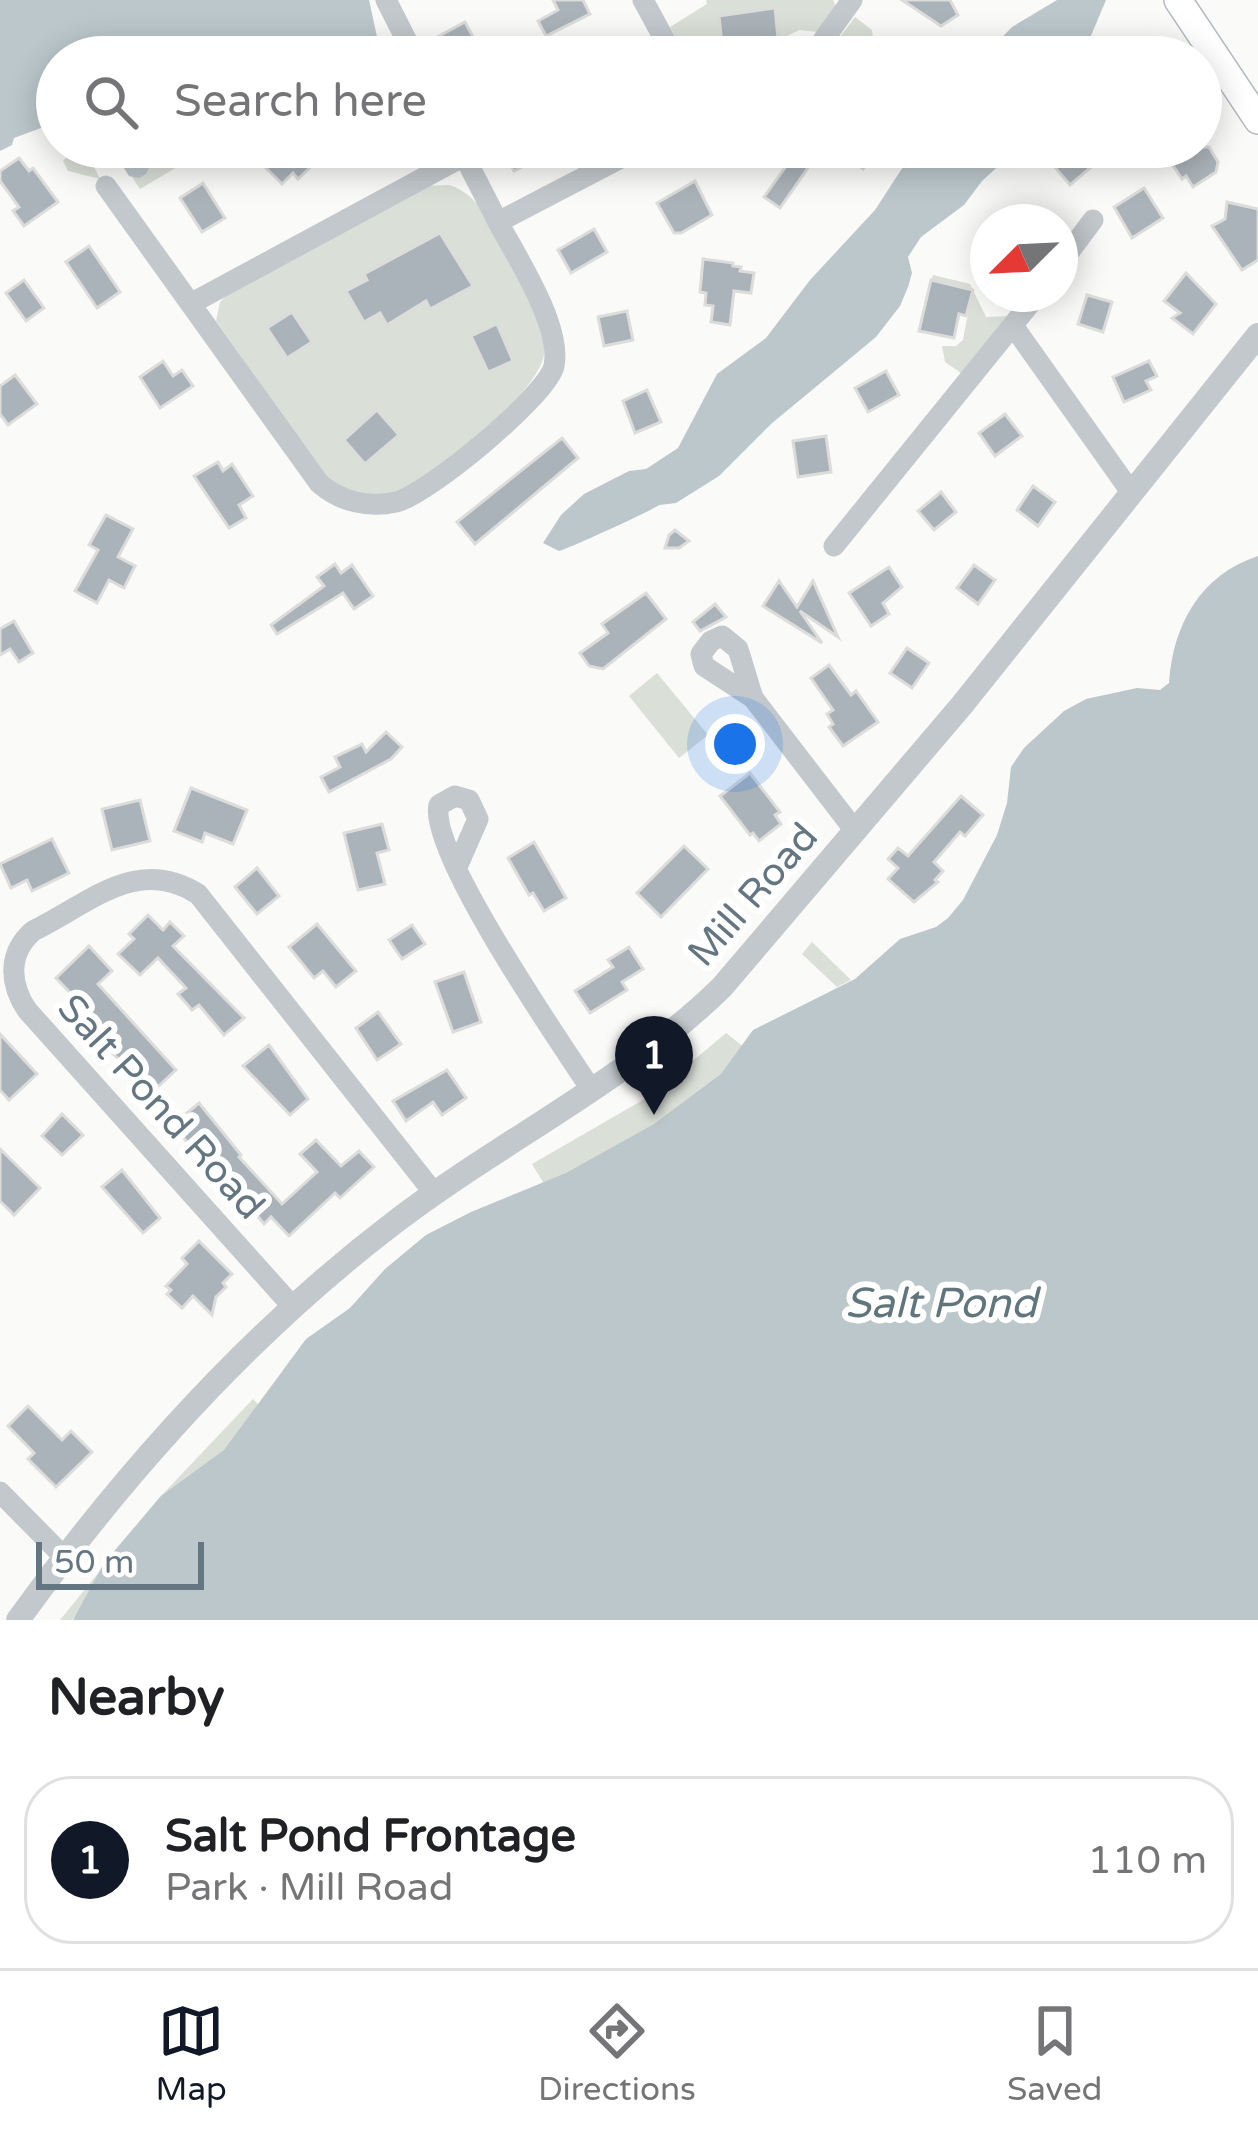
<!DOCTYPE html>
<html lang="en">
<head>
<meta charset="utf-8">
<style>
  body { margin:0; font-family:"Varela Round",sans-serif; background:#f2f2f2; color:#202124 }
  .compass { position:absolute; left:970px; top:204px; width:108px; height:108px; border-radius:50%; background:#fff; box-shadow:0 6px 30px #0003; rotate:246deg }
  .scale { position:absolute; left:36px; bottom:30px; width:168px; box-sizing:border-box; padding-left:12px; border:6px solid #657683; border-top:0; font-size:33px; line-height:42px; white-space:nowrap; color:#657683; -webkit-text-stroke:9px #fff; paint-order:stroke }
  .you { position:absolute; left:735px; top:744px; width:42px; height:42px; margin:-30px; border:9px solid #fff; border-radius:50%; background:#1a73e8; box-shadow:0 0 0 18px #1a73e833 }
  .badge { display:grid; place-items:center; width:78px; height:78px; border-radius:50%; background:#111827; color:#fff; font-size:39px; font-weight:700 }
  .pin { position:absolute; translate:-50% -99px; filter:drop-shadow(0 3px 6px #0008) }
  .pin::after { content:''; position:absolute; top:63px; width:42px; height:36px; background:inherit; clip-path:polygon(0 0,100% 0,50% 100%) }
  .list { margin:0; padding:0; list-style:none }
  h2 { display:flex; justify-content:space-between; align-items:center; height:156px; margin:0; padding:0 48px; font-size:51px }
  h2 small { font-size:39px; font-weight:400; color:#757577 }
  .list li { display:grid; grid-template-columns:78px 1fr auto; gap:36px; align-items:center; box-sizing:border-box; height:168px; margin:0 24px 24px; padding:0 24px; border:3px solid #e0e0e0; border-radius:48px }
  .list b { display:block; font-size:45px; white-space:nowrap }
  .list p { margin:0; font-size:39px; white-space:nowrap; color:#757577 }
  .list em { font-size:39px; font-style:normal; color:#757577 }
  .icon { flex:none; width:66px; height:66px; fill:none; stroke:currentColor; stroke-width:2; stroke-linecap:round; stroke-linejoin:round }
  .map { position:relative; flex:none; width:1258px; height:1620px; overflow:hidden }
  .search { position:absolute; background:#fff; box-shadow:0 6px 30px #0003; left:36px; right:36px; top:36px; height:132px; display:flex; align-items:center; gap:30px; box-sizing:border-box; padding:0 42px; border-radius:66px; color:#757577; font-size:45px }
  .sheet { height:348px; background:#fff }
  nav { display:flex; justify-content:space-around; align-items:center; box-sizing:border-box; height:168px; border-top:3px solid #e0e0e0; background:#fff; font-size:33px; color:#757577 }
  nav a { display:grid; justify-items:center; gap:6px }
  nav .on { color:#111827 }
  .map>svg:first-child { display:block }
</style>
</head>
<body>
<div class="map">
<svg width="1258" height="1620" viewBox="0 0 1258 1620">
  <rect width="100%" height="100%" fill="#fafaf8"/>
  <g fill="#dadfd7">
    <path d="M 706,0 L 833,0 L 836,7 L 818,32 L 799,30 L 781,39 L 773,57 L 686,57 L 670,27 L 707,4 Z"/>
    <path d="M 855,17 L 872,30 L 874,46 L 865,57 L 840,57 L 831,49 Z"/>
    <path d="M 75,147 L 86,150 L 100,179 L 68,171 L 63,161 Z"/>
    <path d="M 112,147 L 211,147 L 140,189 Z"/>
    <path d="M 449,185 C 481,195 490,226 504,253 C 519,283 547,320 544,354 C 541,390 429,487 395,494 C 376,497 349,496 333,485 C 322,477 313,459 306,448 C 276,406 246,363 216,321 L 220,302 L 229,293 L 424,186 Z"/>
    <path d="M 933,275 L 970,284 L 986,317 L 1007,316 L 961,373 L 945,362 L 942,346 L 956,346 L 963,340 L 972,291 L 931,280 Z"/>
    <path d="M 657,673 L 708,735 L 679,758 L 629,696 Z"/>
    <path d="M 812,942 L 851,980 L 837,987 L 802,954 Z"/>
    <path d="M 726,1033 L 754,1055 L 552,1197 L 532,1164 L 655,1093 Z"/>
    <path d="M 253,1399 L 279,1426 L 117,1563 L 72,1620 L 60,1620 L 160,1497 Z"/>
  </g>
  <g fill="#bbc7cb">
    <path d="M 0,0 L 369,0 L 381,55 L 57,57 L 57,122 L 14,138 L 12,145 L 0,151 Z"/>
    <path d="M 1057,0 L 1106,0 L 1082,57 L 983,57 L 1012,27 Z"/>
    <path d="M 111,147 L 160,147 L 146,174 L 139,178 L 129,176 Z"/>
    <path d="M 916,147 L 1019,147 L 982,181 L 964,205 L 921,237 L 908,257 L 912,273 L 908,287 L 900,306 L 876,337 L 771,424 L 719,476 L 676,503 L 659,505 C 655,509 566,550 559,551 L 543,543 L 561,515 L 584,494 L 629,471 L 646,469 L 678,448 L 717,374 L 766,338 L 810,280 L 875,210 Z"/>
    <path d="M 1258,556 L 1258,1620 L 73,1620 L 104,1563 L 161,1496 L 224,1450 L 306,1339 L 350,1308 L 385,1269 L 426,1235 L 471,1212 L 566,1173 L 654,1124 L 721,1074 L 753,1030 L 855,979 L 900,939 L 936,927 L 948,918 L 963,900 L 997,835 L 1007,803 L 1011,767 L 1024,748 L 1064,711 L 1086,699 L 1137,688 L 1160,690 L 1169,683 C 1173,625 1200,575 1258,556 Z"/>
  </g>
  <g fill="#aab3b9" stroke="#dcdcda" stroke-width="3">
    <path d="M 553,0 L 583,0 L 590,14 L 546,36 L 538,21 L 558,10 Z"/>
    <path d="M 902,0 L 950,0 L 958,15 L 941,26 Z"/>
    <path d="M 775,8 L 778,38 L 722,45 L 719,16 Z"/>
    <path d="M 465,22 L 484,57 L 451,57 L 439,36 Z"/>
    <path d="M 245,147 L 307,147 L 319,159 L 298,179 L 293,173 L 282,184 Z"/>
    <path d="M 502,147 L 561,147 L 514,171 Z"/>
    <path d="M 835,147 L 880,147 L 863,169 Z"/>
    <path d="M 1064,147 L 1085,147 L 1097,162 L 1070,185 L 1049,160 Z"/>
    <path d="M 1168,147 L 1209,147 L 1218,162 L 1216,172 L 1193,187 L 1186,176 L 1182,179 L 1172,164 L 1176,161 Z"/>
    <path d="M 797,151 L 812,162 L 780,208 L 764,197 Z"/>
    <path d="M 19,158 L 29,171 L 33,168 L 58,202 L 24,226 L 13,211 L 19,207 L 0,181 L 0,171 Z"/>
    <path d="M 695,181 L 712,215 L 681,233 L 674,233 L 657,203 Z"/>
    <path d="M 203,183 L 225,218 L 202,232 L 180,198 Z"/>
    <path d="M 1144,188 L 1163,218 L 1132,238 L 1114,207 Z"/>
    <path d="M 1227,202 L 1258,209 L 1258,260 L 1242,270 L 1212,226 L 1225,219 Z"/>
    <path d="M 594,229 L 607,252 L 571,273 L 558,250 Z"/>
    <path d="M 440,233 L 473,286 L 430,309 L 426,301 L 387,325 L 380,313 L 364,322 L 346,291 L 367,280 L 364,274 Z"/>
    <path d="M 89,246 L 120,292 L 97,308 L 66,262 Z"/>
    <path d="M 703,259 L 733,263 L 733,266 L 741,267 L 740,271 L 754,273 L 751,293 L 734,291 L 730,325 L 711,322 L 713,306 L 705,305 L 706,293 L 700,292 Z"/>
    <path d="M 1186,273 L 1216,304 L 1193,334 L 1172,318 L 1180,313 L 1164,301 Z"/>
    <path d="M 24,280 L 44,308 L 26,321 L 6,293 Z"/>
    <path d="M 931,280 L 973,290 L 966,316 L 959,314 L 954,338 L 919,331 Z"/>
    <path d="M 1087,295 L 1112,302 L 1103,332 L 1078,324 Z"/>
    <path d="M 627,311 L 633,340 L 604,346 L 598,317 Z"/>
    <path d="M 292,312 L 312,342 L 287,358 L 267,328 Z"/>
    <path d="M 497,324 L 513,361 L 488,372 L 471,336 Z"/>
    <path d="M 163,361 L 173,376 L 182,370 L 193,386 L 160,408 L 140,377 Z"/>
    <path d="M 1149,361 L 1157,376 L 1146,381 L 1151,390 L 1124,402 L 1113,377 Z"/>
    <path d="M 886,371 L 899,395 L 868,412 L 855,388 Z"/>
    <path d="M 15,375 L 37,404 L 8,425 L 0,414 L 0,386 Z"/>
    <path d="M 647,390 L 661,422 L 635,433 L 623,401 Z"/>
    <path d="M 377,410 L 399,435 L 365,464 L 344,440 Z"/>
    <path d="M 1005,414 L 1022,436 L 995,456 L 979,433 Z"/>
    <path d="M 826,436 L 831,472 L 798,477 L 793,441 Z"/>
    <path d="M 562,438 L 578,458 L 475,544 L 457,522 Z"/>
    <path d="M 218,462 L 223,471 L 232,464 L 253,496 L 239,505 L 246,518 L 229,528 L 194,476 Z"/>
    <path d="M 1033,486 L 1055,502 L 1038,526 L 1017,510 Z"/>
    <path d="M 941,492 L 956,512 L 934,530 L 918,511 Z"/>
    <path d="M 106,515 L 133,529 L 118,557 L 135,566 L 124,588 L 109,580 L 97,603 L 75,591 L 98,550 L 89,545 Z"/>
    <path d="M 675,530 L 689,541 L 679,548 L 665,548 L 669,535 Z"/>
    <path d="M 335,564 L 341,573 L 352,565 L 373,596 L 354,609 L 343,593 L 277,634 L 271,625 L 324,586 L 317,577 Z"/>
    <path d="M 974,565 L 995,580 L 978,604 L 957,588 Z"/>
    <path d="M 889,567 L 902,587 L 883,603 L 889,614 L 871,626 L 849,593 Z"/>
    <path d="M 779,581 L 797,607 L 813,581 L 838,637 L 800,611 L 822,643 L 763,606 Z"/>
    <path d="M 646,593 L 666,619 L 603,669 L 589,666 L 580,653 L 608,633 L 602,624 Z"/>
    <path d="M 715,604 L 726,617 L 700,631 L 693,622 Z"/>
    <path d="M 14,621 L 33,653 L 19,662 L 10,649 L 0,655 L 0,629 Z"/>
    <path d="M 907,648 L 929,663 L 912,688 L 890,673 Z"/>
    <path d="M 829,665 L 851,695 L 856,691 L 878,722 L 843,746 L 829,727 L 833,724 L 827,714 L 833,710 L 811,678 Z"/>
    <path d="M 386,732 L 402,747 L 391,759 L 329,792 L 321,777 L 340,767 L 335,757 L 362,744 L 366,752 Z"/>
    <path d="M 750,773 L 780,812 L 775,815 L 781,824 L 759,841 L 753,833 L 750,835 L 720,796 Z"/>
    <path d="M 191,788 L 247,810 L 233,844 L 205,833 L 202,842 L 174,831 Z"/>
    <path d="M 961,796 L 983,815 L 965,836 L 960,832 L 934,862 L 943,871 L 935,880 L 938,882 L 914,902 L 888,879 L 898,868 L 888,859 L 898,848 L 908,856 Z"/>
    <path d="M 140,800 L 150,841 L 112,850 L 102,809 Z"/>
    <path d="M 382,824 L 389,850 L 377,853 L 385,884 L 358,890 L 344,833 Z"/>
    <path d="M 52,839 L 69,873 L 32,891 L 27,880 L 11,888 L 0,864 Z"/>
    <path d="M 534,842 L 566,898 L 544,911 L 533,893 L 529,895 L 508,858 Z"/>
    <path d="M 684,846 L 708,869 L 661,917 L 637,893 Z"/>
    <path d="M 257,868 L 279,896 L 257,914 L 235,887 Z"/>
    <path d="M 148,915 L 163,930 L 170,922 L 184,936 L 173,946 L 244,1018 L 224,1035 L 199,1005 L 192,1010 L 178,994 L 186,988 L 158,958 L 140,975 L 118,954 L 134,939 L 129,934 Z"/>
    <path d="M 317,924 L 356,971 L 336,987 L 323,971 L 314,978 L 289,947 Z"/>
    <path d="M 412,925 L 425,944 L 402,959 L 389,940 Z"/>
    <path d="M 89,946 L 112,971 L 98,984 L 176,1070 L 152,1092 L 101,1042 L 110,1034 L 56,978 Z"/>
    <path d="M 629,947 L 643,969 L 622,982 L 627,990 L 590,1013 L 575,991 L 613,967 L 608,960 Z"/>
    <path d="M 464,972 L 481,1022 L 453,1032 L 435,982 Z"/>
    <path d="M 378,1012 L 401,1044 L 377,1060 L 356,1028 Z"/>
    <path d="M 0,1034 L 37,1074 L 9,1100 L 0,1090 Z"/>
    <path d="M 269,1045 L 308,1099 L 290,1115 L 243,1066 Z"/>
    <path d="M 447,1070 L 466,1098 L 442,1115 L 433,1102 L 406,1121 L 393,1101 Z"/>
    <path d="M 199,1103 L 241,1155 L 239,1157 L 282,1204 L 317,1172 L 300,1154 L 316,1140 L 341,1166 L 359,1151 L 374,1167 L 340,1198 L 335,1193 L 289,1236 L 271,1217 L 264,1224 L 205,1151 L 199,1156 L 183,1137 L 186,1134 L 176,1122 Z"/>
    <path d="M 62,1114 L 83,1135 L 62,1155 L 42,1136 Z"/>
    <path d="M 0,1149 L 40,1188 L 14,1215 L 0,1201 Z"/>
    <path d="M 122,1170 L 160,1218 L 143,1233 L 102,1187 Z"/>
    <path d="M 199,1241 L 232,1274 L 223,1283 L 226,1287 L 216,1297 L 212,1315 L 193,1296 L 182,1308 L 167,1294 L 171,1290 L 166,1286 L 187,1264 L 182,1258 Z"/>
    <path d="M 28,1406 L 62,1440 L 71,1431 L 92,1452 L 56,1487 L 28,1459 L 34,1453 L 8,1426 Z"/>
  </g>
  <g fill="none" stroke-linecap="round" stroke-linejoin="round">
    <g stroke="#b3babf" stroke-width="30">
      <path id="secondary" d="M 1178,0 L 1258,120"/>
    </g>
    <g stroke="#c3c8cc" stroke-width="21">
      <path d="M 386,0 L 415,57"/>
      <path d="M 643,0 L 674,57"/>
      <path d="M 811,57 L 852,0"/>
      <path d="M 460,148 L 498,222"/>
      <path d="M 106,186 L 319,483 C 340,502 369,508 396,502 C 427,495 547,396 554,366 C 562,326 517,258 498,222 L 642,147"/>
      <path d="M 1060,264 L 1093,220"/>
      <path d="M 192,303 L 464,156"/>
      <path d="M 1014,327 L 1131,492"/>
      <path d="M 834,546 L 1038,294"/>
      <path d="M 753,698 L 704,666 L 701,654 L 711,641 L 722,636 L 738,649 L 753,698 L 856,832"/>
      <path d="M 457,867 L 478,819 L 469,800 L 455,796 L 439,805 C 427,849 561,1044 591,1089"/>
      <path d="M 293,1307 L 27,1010 C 9,983 8,953 33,931 C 89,904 136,855 198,894 L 434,1193"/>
      <path d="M 0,1492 L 64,1557"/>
    </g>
    <path stroke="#c3c8cc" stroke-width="24" d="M 18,1620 C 125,1472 249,1333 395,1222 C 501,1141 626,1081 722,987 L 962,705 L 1258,335"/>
    <use href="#secondary" stroke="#fff" stroke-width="27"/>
  </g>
  <g text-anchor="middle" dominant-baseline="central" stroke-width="12" stroke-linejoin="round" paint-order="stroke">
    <g font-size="39" fill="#657683" stroke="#fff">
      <text transform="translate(753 895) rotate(-49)">Mill Road</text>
      <text transform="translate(161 1107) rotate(48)">Salt Pond Road</text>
    </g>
    <g font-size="42" font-style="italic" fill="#60757c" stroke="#fff">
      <text x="941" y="1303">Salt Pond</text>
    </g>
  </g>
</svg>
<svg class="compass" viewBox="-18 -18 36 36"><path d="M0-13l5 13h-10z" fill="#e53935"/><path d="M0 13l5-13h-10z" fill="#757577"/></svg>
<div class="scale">50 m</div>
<div class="you"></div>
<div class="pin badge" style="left:654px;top:1115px">1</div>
<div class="search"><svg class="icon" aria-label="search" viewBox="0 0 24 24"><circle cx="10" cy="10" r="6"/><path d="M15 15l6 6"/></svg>Search here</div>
</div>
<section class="sheet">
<h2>Nearby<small></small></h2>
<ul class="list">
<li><span class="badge">1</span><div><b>Salt Pond Frontage</b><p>Park · Mill Road</p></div><em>110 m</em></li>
</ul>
</section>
<nav>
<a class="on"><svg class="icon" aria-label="map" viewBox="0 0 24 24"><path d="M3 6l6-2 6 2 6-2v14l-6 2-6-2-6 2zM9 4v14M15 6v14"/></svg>Map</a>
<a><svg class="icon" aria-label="directions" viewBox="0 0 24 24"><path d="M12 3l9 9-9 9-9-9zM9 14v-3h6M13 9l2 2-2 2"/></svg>Directions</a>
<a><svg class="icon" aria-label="saved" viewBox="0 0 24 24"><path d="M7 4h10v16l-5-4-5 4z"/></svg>Saved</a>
</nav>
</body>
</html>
